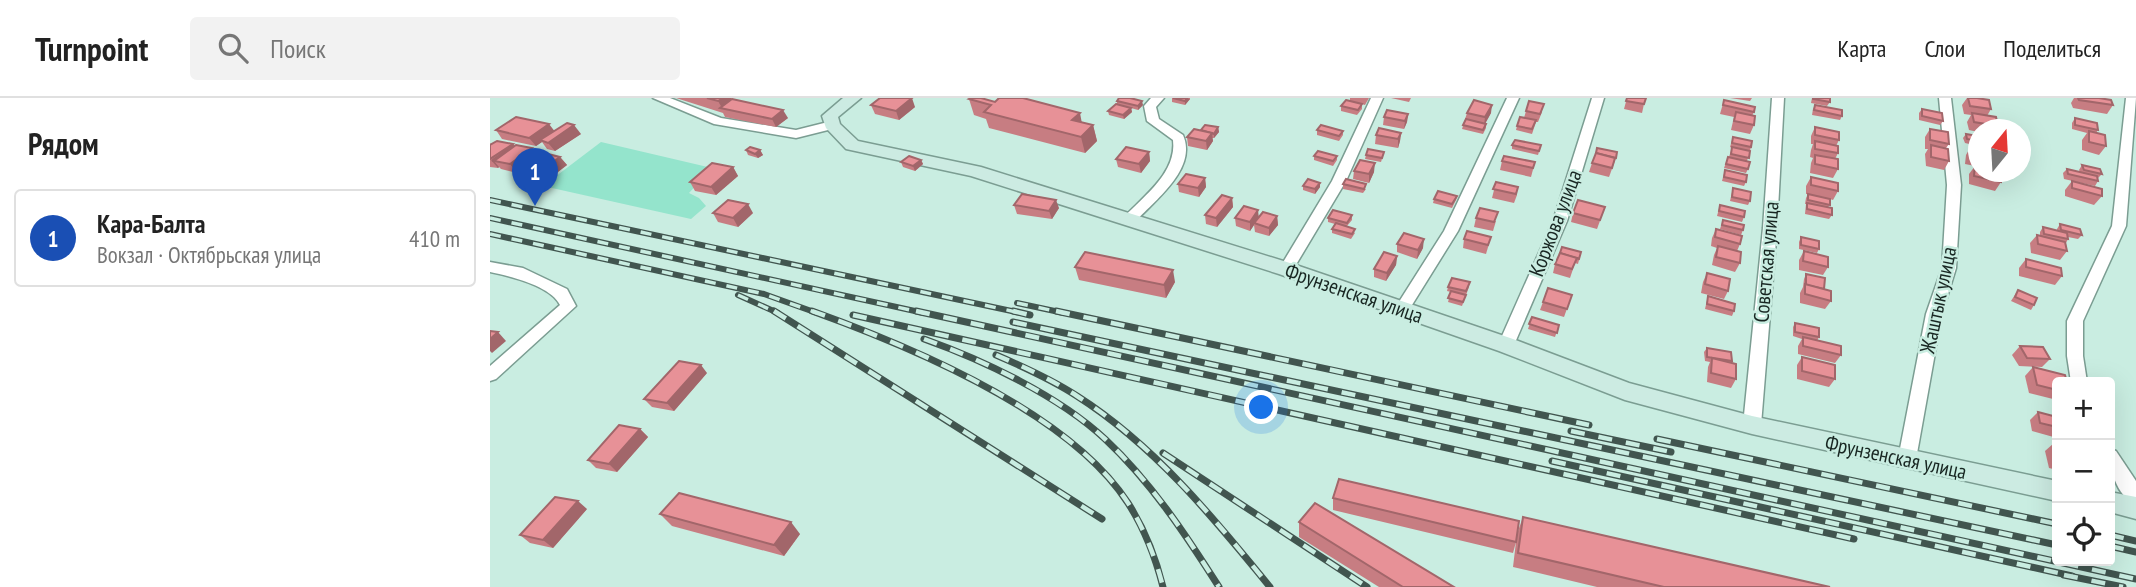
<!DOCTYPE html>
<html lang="ru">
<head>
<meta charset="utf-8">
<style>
  body { margin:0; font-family:"PT Sans Narrow",sans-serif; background:#f2f2f2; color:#222 }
  .controls { position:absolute; right:21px; bottom:21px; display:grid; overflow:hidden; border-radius:7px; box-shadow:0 7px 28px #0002 }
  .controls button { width:63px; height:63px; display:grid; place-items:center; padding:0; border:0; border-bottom:2px solid #e0e0e0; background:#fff; color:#222; font:35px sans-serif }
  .compass { position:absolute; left:1478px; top:21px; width:63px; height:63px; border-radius:50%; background:#fff; box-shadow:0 7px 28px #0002; rotate:18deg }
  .you { position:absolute; left:772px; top:310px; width:24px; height:24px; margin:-18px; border:5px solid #fff; border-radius:50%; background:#1a73e8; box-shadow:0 0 0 10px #1a73e833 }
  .badge { display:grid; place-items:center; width:46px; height:46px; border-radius:50%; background:#ea580c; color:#fff; font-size:23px; font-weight:700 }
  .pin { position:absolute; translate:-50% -58px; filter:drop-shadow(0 2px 4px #0008) }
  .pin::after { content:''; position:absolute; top:37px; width:24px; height:21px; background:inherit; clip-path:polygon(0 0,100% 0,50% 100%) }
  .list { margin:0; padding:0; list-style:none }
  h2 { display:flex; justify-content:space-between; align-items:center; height:91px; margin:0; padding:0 28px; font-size:30px }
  h2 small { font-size:23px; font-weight:400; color:#767676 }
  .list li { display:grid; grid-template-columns:46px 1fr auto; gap:21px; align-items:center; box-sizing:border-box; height:98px; margin:0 14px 14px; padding:0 14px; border:2px solid #e0e0e0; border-radius:7px }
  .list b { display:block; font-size:26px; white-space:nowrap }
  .list p { margin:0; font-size:23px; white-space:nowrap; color:#767676 }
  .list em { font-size:23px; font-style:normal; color:#767676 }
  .icon { flex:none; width:38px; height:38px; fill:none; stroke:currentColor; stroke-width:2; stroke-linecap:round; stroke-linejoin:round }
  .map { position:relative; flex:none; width:1646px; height:489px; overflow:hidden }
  header { display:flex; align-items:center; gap:42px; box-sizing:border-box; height:98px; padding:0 35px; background:#fff; border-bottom:2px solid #e0e0e0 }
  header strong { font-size:33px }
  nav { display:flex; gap:38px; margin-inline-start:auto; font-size:24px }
  .search { width:490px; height:63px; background:#f2f2f2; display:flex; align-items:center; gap:18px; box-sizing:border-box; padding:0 24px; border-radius:7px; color:#767676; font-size:26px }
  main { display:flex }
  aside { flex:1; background:#fff }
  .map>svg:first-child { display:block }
</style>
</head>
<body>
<header>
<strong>Turnpoint</strong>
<div class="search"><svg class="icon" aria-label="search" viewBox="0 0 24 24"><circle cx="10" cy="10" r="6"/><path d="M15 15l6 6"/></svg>Поиск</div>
<nav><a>Карта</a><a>Слои</a><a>Поделиться</a></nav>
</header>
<main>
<aside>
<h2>Рядом<small></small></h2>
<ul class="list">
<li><span class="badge" style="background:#1a4fb4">1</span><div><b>Кара-Балта</b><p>Вокзал · Октябрьская улица</p></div><em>410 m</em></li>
</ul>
</aside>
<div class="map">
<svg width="1646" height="489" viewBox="0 0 1646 489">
  <rect width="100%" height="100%" fill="#c9ede1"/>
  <path fill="#94e4cc" d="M 111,44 L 222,70 L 199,95 L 209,100 L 216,108 L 201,121 L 53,88 Z"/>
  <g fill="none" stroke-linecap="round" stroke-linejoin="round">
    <g stroke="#7b9d92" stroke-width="3">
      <g id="street">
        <path d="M 163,0 L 180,0 L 231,20 L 306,32 L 342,23 L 348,27 L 346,30 L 306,40 L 224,26 Z"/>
        <path d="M 661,0 L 674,0 L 666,9 L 669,21 L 693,37 C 708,71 664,103 644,125 L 634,125 L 632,122 L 634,119 C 655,97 687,74 683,42 L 657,23 L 654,8 Z"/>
        <path d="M 881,0 L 893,0 L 856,83 L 801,175 L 791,175 L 789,171 L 842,83 Z"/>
        <path d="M 1017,0 L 1029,0 L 968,133 L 917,215 L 907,215 L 904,211 L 907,207 L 954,133 Z"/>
        <path d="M 1102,0 L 1114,0 L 1077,123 L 1024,247 L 1022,251 L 1010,251 L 1008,247 L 1063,123 Z"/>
        <path d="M 1282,0 L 1294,0 L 1287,130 L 1271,327 L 1268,332 L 1262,334 L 1256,332 L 1253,327 L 1273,130 Z"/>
        <path d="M 1449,0 L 1461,0 L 1471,87 L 1466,170 L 1452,216 L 1426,361 L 1423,366 L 1417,368 L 1411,366 L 1408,361 L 1436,216 L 1452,170 L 1457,87 Z"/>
        <path d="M 1636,0 L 1646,0 L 1636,128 L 1593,223 L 1593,258 L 1597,284 L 1581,284 L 1577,258 L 1577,223 L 1622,128 Z"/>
        <path d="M 0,164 L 33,170 L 77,191 L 86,208 L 6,281 L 0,283 L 0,268 L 70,207 C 61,188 20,178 0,174 Z"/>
        <path d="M 1620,351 L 1626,353 L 1646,383 L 1646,406 C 1626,399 1619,369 1620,351 Z"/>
      </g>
    </g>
    <g stroke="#7b9d92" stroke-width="3">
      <g id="secondary">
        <path d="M 353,0 L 371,0 L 348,19 L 350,26 L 368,43 L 491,69 L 803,166 L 1023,241 L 1139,285 L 1262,318 L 1567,383 L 1567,403 L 1262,336 L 1135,302 L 1009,253 L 789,176 L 481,78 L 356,51 L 336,30 L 332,18 Z"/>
        <path d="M 1620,394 L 1646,399 L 1646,421 L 1620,414 Z"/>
      </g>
    </g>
    <use href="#street" fill="#fff" fill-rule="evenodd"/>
    <use href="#secondary" fill="#ccebe2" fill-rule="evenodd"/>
    <g stroke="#41554f" stroke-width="6">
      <g id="rail-far1">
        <path d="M 0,102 L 531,215"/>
        <path d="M 0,120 L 434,215"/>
        <path d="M 0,136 L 274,196 L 327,215"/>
        <path d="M 248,197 L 288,215"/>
        <path d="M 527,205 L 574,215"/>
      </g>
    </g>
    <g stroke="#41554f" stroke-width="7">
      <g id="rail">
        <path d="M 284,213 L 612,421"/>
        <path d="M 322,213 C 422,249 579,314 638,405 C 654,430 666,461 673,489"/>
        <path d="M 426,213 L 1646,481"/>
        <path d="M 523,213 L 540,217"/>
        <path d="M 566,213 L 1099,327"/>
        <path d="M 363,217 L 1364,441"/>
        <path d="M 523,224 L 1567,447"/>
        <path d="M 434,241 C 493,262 569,298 615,341 C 661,384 696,437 729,489"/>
        <path d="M 506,257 C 534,269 561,281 587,298 C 664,347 723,419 780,489"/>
        <path d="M 1081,333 L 1181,354"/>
        <path d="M 1167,341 L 1567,426"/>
        <path d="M 673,355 L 877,489"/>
        <path d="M 1062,363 L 1582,478"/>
        <path d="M 1620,437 L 1646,443"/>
        <path d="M 1620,448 L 1646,454"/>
        <path d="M 1574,477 L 1633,489"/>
      </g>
    </g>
    <use href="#rail-far1" stroke="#c9ede1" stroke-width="3.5" stroke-dasharray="11" stroke-linecap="butt"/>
    <use href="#rail" stroke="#c9ede1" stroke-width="4.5" stroke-dasharray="14" stroke-linecap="butt"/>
  </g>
  <g fill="#c77d82">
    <path d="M 186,0 L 241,0 L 242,2 L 298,20 L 286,29 L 235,19 L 233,15 Z"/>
    <path d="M 682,0 L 700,0 L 700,1 L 695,7 L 682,4 Z"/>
    <path d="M 860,0 L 879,0 L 875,7 L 860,3 Z"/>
    <path d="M 901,0 L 921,0 L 919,4 Z"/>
    <path d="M 1137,0 L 1154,6 L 1152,15 L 1134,11 Z"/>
    <path d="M 1240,0 L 1262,0 L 1260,3 Z"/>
    <path d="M 1322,0 L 1340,0 L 1340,4 L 1337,8 L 1321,5 Z"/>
    <path d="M 1477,0 L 1487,0 L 1501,11 L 1497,18 L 1508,28 L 1506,32 L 1488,32 L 1488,34 L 1479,32 L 1477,24 L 1481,17 L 1474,16 L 1472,7 Z"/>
    <path d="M 1584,0 L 1609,0 L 1623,7 L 1617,16 L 1583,10 L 1581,5 Z"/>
    <path d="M 479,1 L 603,27 L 607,43 L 595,55 L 499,30 L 496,21 L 484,17 Z"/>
    <path d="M 1234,2 L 1264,14 L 1262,18 L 1264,27 L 1260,36 L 1241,32 L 1244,19 L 1230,16 Z"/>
    <path d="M 627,3 L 653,7 L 648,12 L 641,10 L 642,14 L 634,21 L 619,17 L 618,13 L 627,6 Z"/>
    <path d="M 872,6 L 872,11 L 867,17 L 851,13 L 851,8 Z"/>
    <path d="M 381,7 L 425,9 L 409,22 L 385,16 Z"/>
    <path d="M 1325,7 L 1352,18 L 1350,22 L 1322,17 L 1323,11 Z"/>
    <path d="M 1432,11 L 1453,23 L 1450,27 L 1429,22 L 1429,15 Z"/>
    <path d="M 1036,13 L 1052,14 L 1048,24 L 1046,24 L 1042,36 L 1026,32 L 1027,28 L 1034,20 Z"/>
    <path d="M 977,15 L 1001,15 L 995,25 L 996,26 L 996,30 L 993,36 L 972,31 Z"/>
    <path d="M 918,16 L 917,24 L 914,31 L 893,27 L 894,19 Z"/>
    <path d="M 1585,20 L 1608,32 L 1606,35 L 1616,48 L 1609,57 L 1592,52 L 1592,42 L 1597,35 L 1582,31 L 1582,25 Z"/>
    <path d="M 728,29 L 729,34 L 724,40 L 722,40 L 723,43 L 717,52 L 698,48 L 697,39 L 711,32 Z"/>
    <path d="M 1325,29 L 1349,42 L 1346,48 L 1348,55 L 1345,61 L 1348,71 L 1343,80 L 1320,75 L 1321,65 L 1323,60 L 1320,59 L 1321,52 L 1323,46 L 1321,46 L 1321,38 Z"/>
    <path d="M 1440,31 L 1459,46 L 1456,50 L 1459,63 L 1454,72 L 1436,68 L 1435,56 L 1438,51 L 1435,51 L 1435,39 Z"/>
    <path d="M 6,32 L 64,33 L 91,36 L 65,53 L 57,51 L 52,44 L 46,48 L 12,41 Z"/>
    <path d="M 827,32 L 853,33 L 853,37 L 849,43 L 827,37 Z"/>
    <path d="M 911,35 L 910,43 L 908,50 L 885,46 L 886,37 Z"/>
    <path d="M 1476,36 L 1488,38 L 1488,48 L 1475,45 L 1473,40 Z"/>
    <path d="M 1243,39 L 1261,49 L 1257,63 L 1258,71 L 1256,75 L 1234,70 L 1238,59 L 1239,59 L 1242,50 L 1240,49 Z"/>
    <path d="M 0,45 L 1,47 L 23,46 L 25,48 L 45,54 L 70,59 L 77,67 L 60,80 L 35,74 L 32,71 L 27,75 L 11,71 L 9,69 L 8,70 L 0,69 Z"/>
    <path d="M 1022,47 L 1051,47 L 1048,57 L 1022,51 Z"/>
    <path d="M 1481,48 L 1488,50 L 1488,74 L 1511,84 L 1505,93 L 1479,86 L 1479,76 L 1485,68 L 1475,66 L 1476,57 Z"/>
    <path d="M 256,52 L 270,52 L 273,57 L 268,60 L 258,57 Z"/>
    <path d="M 659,54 L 660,63 L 651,75 L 628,69 L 626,61 Z"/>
    <path d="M 894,54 L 891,64 L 875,61 L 876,57 Z"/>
    <path d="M 824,58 L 847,58 L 847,62 L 843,68 L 824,62 Z"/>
    <path d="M 1126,60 L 1119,79 L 1099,74 L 1102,65 Z"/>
    <path d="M 431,62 L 433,66 L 425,73 L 413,69 L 411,64 Z"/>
    <path d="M 1012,63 L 1045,64 L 1041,79 L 1010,72 Z"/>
    <path d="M 1592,67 L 1612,76 L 1608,80 L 1608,83 L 1605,88 L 1574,81 L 1573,75 L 1577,71 L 1590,74 L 1589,72 Z"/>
    <path d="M 243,69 L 248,78 L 226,97 L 205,93 L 200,84 Z"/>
    <path d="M 1235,72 L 1256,84 L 1254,88 L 1232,83 Z"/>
    <path d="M 864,73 L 884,74 L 879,85 L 863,81 Z"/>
    <path d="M 1321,79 L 1348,93 L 1343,102 L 1340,101 L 1340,107 L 1338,109 L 1342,117 L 1339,121 L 1315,116 L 1316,106 L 1315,106 L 1316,100 L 1318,96 L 1316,96 L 1316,88 Z"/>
    <path d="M 715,80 L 716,89 L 709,99 L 689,94 L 688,86 Z"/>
    <path d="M 1582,83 L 1612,98 L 1604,107 L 1575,98 L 1575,92 Z"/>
    <path d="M 1006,84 L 1027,97 L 1024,105 L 1002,100 Z"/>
    <path d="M 853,86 L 876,91 L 873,95 L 853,91 Z"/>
    <path d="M 813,88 L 830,89 L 825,96 L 813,92 Z"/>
    <path d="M 1243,90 L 1260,103 L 1258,107 L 1240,103 Z"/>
    <path d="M 967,98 L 966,102 L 962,110 L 943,105 L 944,101 Z"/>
    <path d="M 742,100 L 743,109 L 727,129 L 716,126 L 715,117 Z"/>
    <path d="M 524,107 L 569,110 L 562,121 L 527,116 Z"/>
    <path d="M 1230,107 L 1254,119 L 1252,124 L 1227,118 Z"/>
    <path d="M 1115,109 L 1107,131 L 1081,124 L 1083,115 Z"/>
    <path d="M 223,115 L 263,115 L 248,129 L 228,124 Z"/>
    <path d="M 862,117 L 862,122 L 857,128 L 865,135 L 861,141 L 842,135 L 842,131 L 845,126 L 838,124 L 838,120 Z"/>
    <path d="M 787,118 L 788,127 L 779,138 L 765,134 L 764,127 L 760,133 L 746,128 L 745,120 Z"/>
    <path d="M 986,120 L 1006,123 L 1003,133 L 984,129 Z"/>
    <path d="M 1233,122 L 1253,132 L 1251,137 L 1230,131 Z"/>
    <path d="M 1570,126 L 1592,137 L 1588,141 L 1578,139 L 1578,141 L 1576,145 L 1577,153 L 1570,162 L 1541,155 L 1540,145 L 1547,137 L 1550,137 L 1550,134 L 1553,129 L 1567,133 L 1567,131 Z"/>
    <path d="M 1226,131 L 1250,146 L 1247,153 L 1250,165 L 1245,174 L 1222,167 L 1224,157 L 1227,150 L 1221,148 L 1222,140 Z"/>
    <path d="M 1001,139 L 996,156 L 973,150 L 974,141 Z"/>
    <path d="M 1311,139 L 1329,151 L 1327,155 L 1309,151 L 1309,144 Z"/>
    <path d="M 907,146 L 933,150 L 927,161 L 907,154 Z"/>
    <path d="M 1314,153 L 1338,169 L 1333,177 L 1309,172 L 1309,162 Z"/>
    <path d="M 1091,154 L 1088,166 L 1085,165 L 1080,180 L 1063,175 L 1065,166 Z"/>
    <path d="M 907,158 L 906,167 L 896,183 L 884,179 L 884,171 Z"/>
    <path d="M 1536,161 L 1572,178 L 1565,187 L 1529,178 L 1529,170 Z"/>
    <path d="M 585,169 L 685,184 L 676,200 L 589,182 Z"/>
    <path d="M 1217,175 L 1238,193 L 1234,201 L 1211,195 L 1213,184 Z"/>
    <path d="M 1316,176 L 1334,191 L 1341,203 L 1335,211 L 1310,205 L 1310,195 L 1313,189 L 1314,181 Z"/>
    <path d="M 958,189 L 979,189 L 972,208 L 958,204 L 961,194 L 957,193 Z"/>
    <path d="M 1528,192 L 1544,207 L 1541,212 L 1521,203 Z"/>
    <path d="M 1082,197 L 1074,219 L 1050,212 L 1053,204 Z"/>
    <path d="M 1218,198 L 1244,213 L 1242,218 L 1215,211 Z"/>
    <path d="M 1042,219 L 1069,227 L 1065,239 L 1038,231 Z"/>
    <path d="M 1305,225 L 1329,239 L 1327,243 L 1351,257 L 1345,265 L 1308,256 L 1308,248 L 1312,241 L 1303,238 L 1303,229 Z"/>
    <path d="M 1530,248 L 1560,261 L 1552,269 L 1529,268 L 1522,257 Z"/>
    <path d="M 1217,250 L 1242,263 L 1241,265 L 1246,281 L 1241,290 L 1217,284 L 1218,269 L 1220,264 L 1215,263 L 1214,254 Z"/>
    <path d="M 1312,259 L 1345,281 L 1339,289 L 1307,281 L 1307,267 Z"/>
    <path d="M 1543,269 L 1567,284 L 1567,302 L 1539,295 L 1535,278 Z"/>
    <path d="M 217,275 L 184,313 L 162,309 L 154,301 Z"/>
    <path d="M 1548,314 L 1567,319 L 1567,340 L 1542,333 L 1540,322 Z"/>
    <path d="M 150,331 L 158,339 L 127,374 L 106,370 L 98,362 Z"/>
    <path d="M 1564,345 L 1567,346 L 1567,372 L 1559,370 L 1555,353 Z"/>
    <path d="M 843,400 L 1028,433 L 1033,419 L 1340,489 L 1107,489 L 1023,469 L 1026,444 L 1023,455 L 843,412 Z"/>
    <path d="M 97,411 L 63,450 L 40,445 L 30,437 Z"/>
    <path d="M 170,416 L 310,436 L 294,458 L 182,428 Z"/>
    <path d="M 809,424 L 964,489 L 889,489 L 809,439 Z"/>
  </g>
  <g fill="#a2666a">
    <path d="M 233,0 L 241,0 L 246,9 L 232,10 L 228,3 Z"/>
    <path d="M 422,0 L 425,9 L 409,22 L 406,13 Z"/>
    <path d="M 697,0 L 700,1 L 695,7 L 695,3 Z"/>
    <path d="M 652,3 L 653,7 L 648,12 L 648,8 Z"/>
    <path d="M 1002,7 L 1001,15 L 994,28 L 995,19 Z"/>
    <path d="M 641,10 L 642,14 L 634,21 L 633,17 Z"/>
    <path d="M 293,12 L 298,20 L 286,29 L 282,21 Z"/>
    <path d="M 590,15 L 593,31 L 582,22 Z"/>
    <path d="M 918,16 L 917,24 L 914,31 L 915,23 Z"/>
    <path d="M 59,26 L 66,35 L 50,42 L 52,44 L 46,48 L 39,40 Z"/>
    <path d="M 84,27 L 91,36 L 65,53 L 58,45 Z"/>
    <path d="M 603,27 L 607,43 L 595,55 L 591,39 Z"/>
    <path d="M 728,29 L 729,34 L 724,40 L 724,36 Z"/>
    <path d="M 722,35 L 723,43 L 717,52 L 716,43 Z"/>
    <path d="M 911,35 L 910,43 L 908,50 L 908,41 Z"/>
    <path d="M 23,46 L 30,55 L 4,63 L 9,69 L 8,70 L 1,62 Z"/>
    <path d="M 42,50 L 49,59 L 28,66 L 32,71 L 27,75 L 20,66 Z"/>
    <path d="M 270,52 L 273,57 L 268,60 L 265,56 Z"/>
    <path d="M 659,54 L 660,63 L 651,75 L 649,66 Z"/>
    <path d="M 70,59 L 77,67 L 60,80 L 53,71 Z"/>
    <path d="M 431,62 L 433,66 L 425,73 L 423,68 Z"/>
    <path d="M 885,65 L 884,74 L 879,85 L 879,76 Z"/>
    <path d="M 243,69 L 248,78 L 226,97 L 221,89 Z"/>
    <path d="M 715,80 L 716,89 L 709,99 L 708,90 Z"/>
    <path d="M 830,85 L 830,89 L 825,96 L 825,91 Z"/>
    <path d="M 742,100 L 743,109 L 727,129 L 726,120 Z"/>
    <path d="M 566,102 L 569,110 L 562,121 L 559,113 Z"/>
    <path d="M 258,106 L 263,115 L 248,129 L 243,120 Z"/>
    <path d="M 768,112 L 769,121 L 764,125 L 764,127 L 760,133 L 760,124 Z"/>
    <path d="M 787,118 L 788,127 L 779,138 L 779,130 Z"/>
    <path d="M 934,141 L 933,150 L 927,161 L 928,152 Z"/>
    <path d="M 907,158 L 906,167 L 896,183 L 897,175 Z"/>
    <path d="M 683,172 L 685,184 L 676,200 L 674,187 Z"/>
    <path d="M 8,234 L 16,243 L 2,255 L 0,253 L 0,241 Z"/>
    <path d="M 211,267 L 217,275 L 184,313 L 177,305 Z"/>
    <path d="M 150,331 L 158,339 L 127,374 L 119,366 Z"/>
    <path d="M 88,403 L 97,411 L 63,450 L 53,442 Z"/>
    <path d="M 301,424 L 310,436 L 294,458 L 284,447 Z"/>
  </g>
  <g fill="#e79197" stroke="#a2666a" stroke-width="2">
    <path d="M 217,0 L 233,0 L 228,3 Z"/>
    <path d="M 390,0 L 422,0 L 406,13 L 381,7 Z"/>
    <path d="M 481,0 L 491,0 L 505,4 L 509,0 L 533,0 L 590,15 L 582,22 L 603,27 L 591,39 L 494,14 L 501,7 L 479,1 Z"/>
    <path d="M 629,0 L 640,0 L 652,3 L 648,8 L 627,3 Z"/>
    <path d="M 683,0 L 697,0 L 695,3 Z"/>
    <path d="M 1137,0 L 1156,0 L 1154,6 L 1136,3 Z"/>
    <path d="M 1323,0 L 1340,0 L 1340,4 L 1323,1 Z"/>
    <path d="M 1478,0 L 1487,0 L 1499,2 L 1501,11 L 1480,8 Z"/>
    <path d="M 1588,0 L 1609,0 L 1621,2 L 1623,7 L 1589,2 Z"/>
    <path d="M 242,1 L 293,12 L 282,21 L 230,10 Z"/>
    <path d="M 856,2 L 872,6 L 868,12 L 851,8 Z"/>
    <path d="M 984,2 L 1002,7 L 995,19 L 977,15 Z"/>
    <path d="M 1234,2 L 1265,9 L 1264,14 L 1233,7 Z"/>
    <path d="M 1039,3 L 1054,6 L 1050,16 L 1036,13 Z"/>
    <path d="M 626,6 L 641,10 L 633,17 L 618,13 Z"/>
    <path d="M 1325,7 L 1352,12 L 1352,18 L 1324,12 Z"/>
    <path d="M 1432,11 L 1452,15 L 1453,23 L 1432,18 Z"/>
    <path d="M 897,12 L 918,16 L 915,23 L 894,19 Z"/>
    <path d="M 1246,14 L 1265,18 L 1264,27 L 1244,23 Z"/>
    <path d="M 1482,15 L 1506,19 L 1508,28 L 1484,24 Z"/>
    <path d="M 26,19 L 59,26 L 39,40 L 6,32 Z"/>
    <path d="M 1030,19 L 1046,22 L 1042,31 L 1027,28 Z"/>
    <path d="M 1585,20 L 1607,25 L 1608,32 L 1585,27 Z"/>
    <path d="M 976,21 L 996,26 L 993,32 L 973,27 Z"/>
    <path d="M 77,25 L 84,27 L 58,45 L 50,42 Z"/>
    <path d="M 715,27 L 728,29 L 724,36 L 711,32 Z"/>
    <path d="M 831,27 L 853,33 L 849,38 L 827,32 Z"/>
    <path d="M 1325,29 L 1349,34 L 1349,42 L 1325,37 Z"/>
    <path d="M 889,30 L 911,35 L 908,41 L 886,37 Z"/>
    <path d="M 704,31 L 722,35 L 716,43 L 697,39 Z"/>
    <path d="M 1440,31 L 1458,34 L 1459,46 L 1440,42 Z"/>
    <path d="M 1599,33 L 1615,37 L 1616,48 L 1599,44 Z"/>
    <path d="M 1476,36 L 1488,38 L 1488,43 L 1477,41 Z"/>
    <path d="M 1243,39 L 1262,43 L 1261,49 L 1242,45 Z"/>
    <path d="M 1025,42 L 1051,47 L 1049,53 L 1022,47 Z"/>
    <path d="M 7,43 L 23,46 L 0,61 L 0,47 Z"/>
    <path d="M 1325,43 L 1348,48 L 1348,55 L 1325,51 Z"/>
    <path d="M 26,47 L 42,50 L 20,66 L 4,63 Z"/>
    <path d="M 1441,47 L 1458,51 L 1459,63 L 1441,59 Z"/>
    <path d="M 1481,48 L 1488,50 L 1488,59 L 1481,57 Z"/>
    <path d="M 260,49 L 270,52 L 265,56 L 256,52 Z"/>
    <path d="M 636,49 L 659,54 L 649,66 L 626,61 Z"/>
    <path d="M 1242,49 L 1260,53 L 1259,60 L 1241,56 Z"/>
    <path d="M 1107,50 L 1127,54 L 1126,60 L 1106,55 Z"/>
    <path d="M 878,51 L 894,54 L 892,60 L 876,57 Z"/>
    <path d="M 46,53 L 70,59 L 53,71 L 28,66 Z"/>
    <path d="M 828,53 L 847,58 L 843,63 L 824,58 Z"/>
    <path d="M 1106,55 L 1125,60 L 1122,70 L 1102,65 Z"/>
    <path d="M 1325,57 L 1348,61 L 1348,71 L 1325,66 Z"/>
    <path d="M 419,58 L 431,62 L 423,68 L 411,64 Z"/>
    <path d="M 1014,58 L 1045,64 L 1043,70 L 1012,63 Z"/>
    <path d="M 1238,59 L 1260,64 L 1258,71 L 1236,66 Z"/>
    <path d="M 870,62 L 885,65 L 879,76 L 864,73 Z"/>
    <path d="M 222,65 L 243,69 L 221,89 L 200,84 Z"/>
    <path d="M 1485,67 L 1488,68 L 1488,74 L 1511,74 L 1511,84 L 1484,78 Z"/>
    <path d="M 1592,67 L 1610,71 L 1612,76 L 1594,72 Z"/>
    <path d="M 1577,71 L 1607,78 L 1608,83 L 1578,76 Z"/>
    <path d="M 1235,72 L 1257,77 L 1256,84 L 1234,79 Z"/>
    <path d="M 696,76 L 715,80 L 708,90 L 688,86 Z"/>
    <path d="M 1321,79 L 1348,85 L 1348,93 L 1321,87 Z"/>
    <path d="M 818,81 L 830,85 L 825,91 L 813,88 Z"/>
    <path d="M 856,81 L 876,86 L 874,91 L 853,86 Z"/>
    <path d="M 1582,83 L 1612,91 L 1612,98 L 1582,90 Z"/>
    <path d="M 1006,84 L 1028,89 L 1026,96 L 1003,91 Z"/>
    <path d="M 1243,90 L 1261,94 L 1260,103 L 1242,99 Z"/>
    <path d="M 948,93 L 967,98 L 962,106 L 944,101 Z"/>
    <path d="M 532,96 L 566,102 L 559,113 L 524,107 Z"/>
    <path d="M 1318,96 L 1340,101 L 1340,107 L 1318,102 Z"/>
    <path d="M 732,97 L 742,100 L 726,120 L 715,117 Z"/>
    <path d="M 238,102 L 258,106 L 243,120 L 223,115 Z"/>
    <path d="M 1088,102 L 1115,109 L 1110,122 L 1083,115 Z"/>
    <path d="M 1317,105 L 1342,110 L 1342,117 L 1317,111 Z"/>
    <path d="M 1230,107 L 1255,113 L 1254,119 L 1229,113 Z"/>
    <path d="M 754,108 L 768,112 L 760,124 L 745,120 Z"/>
    <path d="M 990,110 L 1008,114 L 1004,124 L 986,120 Z"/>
    <path d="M 843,112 L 862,117 L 857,125 L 838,120 Z"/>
    <path d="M 773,114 L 787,118 L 779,130 L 764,125 Z"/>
    <path d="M 1233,122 L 1254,127 L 1253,132 L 1232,127 Z"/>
    <path d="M 846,125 L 865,131 L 862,136 L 842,131 Z"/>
    <path d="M 1570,126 L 1590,131 L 1592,137 L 1571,132 Z"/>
    <path d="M 1553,129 L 1577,135 L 1578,141 L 1554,136 Z"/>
    <path d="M 1226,131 L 1252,138 L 1250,146 L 1225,139 Z"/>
    <path d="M 977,133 L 1001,139 L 998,147 L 974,141 Z"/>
    <path d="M 914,135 L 934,141 L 928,152 L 907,146 Z"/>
    <path d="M 1547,137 L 1575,144 L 1577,153 L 1548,146 Z"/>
    <path d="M 1311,139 L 1329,143 L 1329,151 L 1311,147 Z"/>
    <path d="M 1228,148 L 1251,154 L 1250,165 L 1226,159 Z"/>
    <path d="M 1072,149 L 1091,154 L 1089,161 L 1070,155 Z"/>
    <path d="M 1314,153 L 1338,159 L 1338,169 L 1313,163 Z"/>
    <path d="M 595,154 L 683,172 L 674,187 L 585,169 Z"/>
    <path d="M 894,154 L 907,158 L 897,175 L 884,171 Z"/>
    <path d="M 1070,155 L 1087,160 L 1082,171 L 1065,166 Z"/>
    <path d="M 1536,161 L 1571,170 L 1572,178 L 1536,169 Z"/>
    <path d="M 1217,175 L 1240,181 L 1238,193 L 1215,186 Z"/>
    <path d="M 1316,176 L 1335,180 L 1334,191 L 1316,187 Z"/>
    <path d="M 962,180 L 980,184 L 976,193 L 958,189 Z"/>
    <path d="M 1315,186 L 1341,193 L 1341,203 L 1315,196 Z"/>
    <path d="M 1058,190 L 1082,197 L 1077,211 L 1053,204 Z"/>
    <path d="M 1528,192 L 1547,200 L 1544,207 L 1525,199 Z"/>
    <path d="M 961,193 L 976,197 L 973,204 L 958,200 Z"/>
    <path d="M 1218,198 L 1245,206 L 1244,213 L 1217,206 Z"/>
    <path d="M 1042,219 L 1069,227 L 1067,235 L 1039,226 Z"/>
    <path d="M 1305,225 L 1329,230 L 1329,239 L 1305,234 Z"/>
    <path d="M 0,233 L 8,234 L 0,241 Z"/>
    <path d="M 1313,239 L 1351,248 L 1351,257 L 1313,248 Z"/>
    <path d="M 1530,248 L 1553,249 L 1560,261 L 1537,260 Z"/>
    <path d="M 1217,250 L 1241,254 L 1242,263 L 1217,259 Z"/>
    <path d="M 1312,259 L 1345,267 L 1345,281 L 1312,273 Z"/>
    <path d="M 1222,260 L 1246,266 L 1246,281 L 1221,275 Z"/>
    <path d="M 189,263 L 211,267 L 177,305 L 154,301 Z"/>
    <path d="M 1543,269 L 1575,277 L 1577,284 L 1567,284 L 1567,292 L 1547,287 Z"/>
    <path d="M 1548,314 L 1567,319 L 1567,329 L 1550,325 Z"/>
    <path d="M 129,327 L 150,331 L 119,366 L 98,362 Z"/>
    <path d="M 1564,345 L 1567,346 L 1567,360 Z"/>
    <path d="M 849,381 L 1029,423 L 1026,444 L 843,400 Z"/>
    <path d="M 189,395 L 301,424 L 284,447 L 170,416 Z"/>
    <path d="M 65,399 L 88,403 L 53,442 L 30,437 Z"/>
    <path d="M 825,405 L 964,489 L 913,489 L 809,424 Z"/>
    <path d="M 1033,419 L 1340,489 L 1174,489 L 1028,455 Z"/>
  </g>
  <g text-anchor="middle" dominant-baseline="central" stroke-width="5" stroke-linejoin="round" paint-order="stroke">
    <g font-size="21" fill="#182622" stroke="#c9ede1">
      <text transform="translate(1065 125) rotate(-69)">Коржова улица</text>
      <text transform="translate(1276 164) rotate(-85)">Советская улица</text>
      <text transform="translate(864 195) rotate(19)">Фрунзенская улица</text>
      <text transform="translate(1448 202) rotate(-78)">Жаштык улица</text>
      <text transform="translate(1406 359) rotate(12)">Фрунзенская улица</text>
    </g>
  </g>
</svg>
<div class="controls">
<button>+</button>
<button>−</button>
<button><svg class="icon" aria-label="locate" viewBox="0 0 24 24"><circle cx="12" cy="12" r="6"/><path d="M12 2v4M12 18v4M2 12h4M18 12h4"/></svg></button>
</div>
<svg class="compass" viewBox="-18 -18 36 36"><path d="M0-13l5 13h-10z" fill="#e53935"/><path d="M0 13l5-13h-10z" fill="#767676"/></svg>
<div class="you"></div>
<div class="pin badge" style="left:45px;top:108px;background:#1a4fb4">1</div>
</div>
</main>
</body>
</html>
